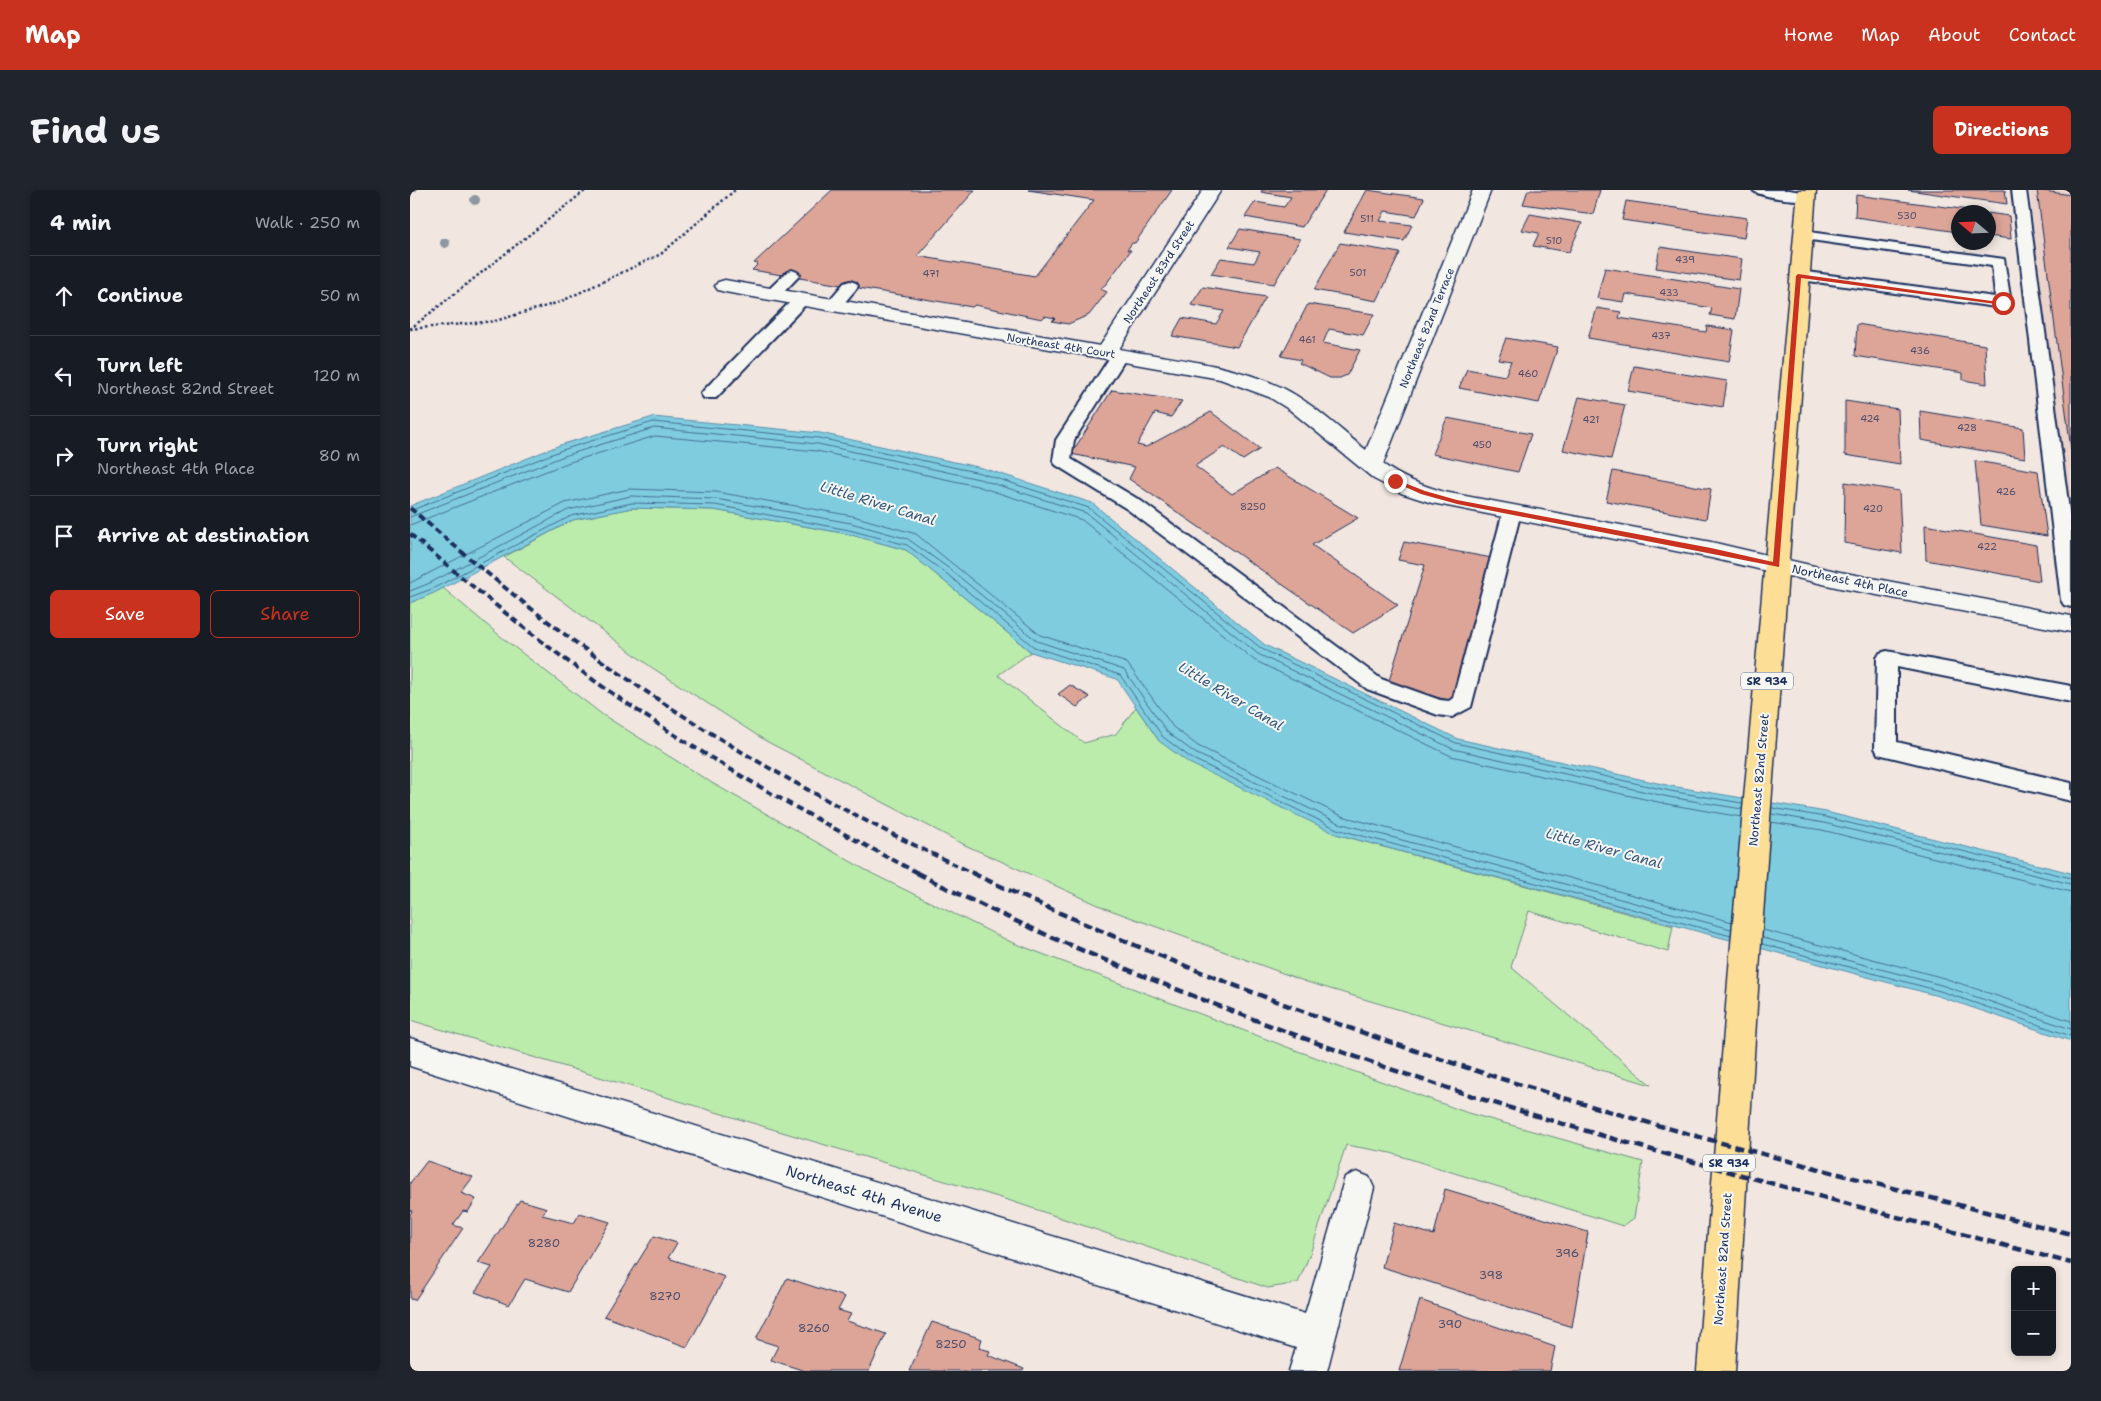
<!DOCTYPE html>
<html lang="en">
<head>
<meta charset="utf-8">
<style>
  body { margin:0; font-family:"Shantell Sans",sans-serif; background:#20242c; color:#f1f3f6 }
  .controls { position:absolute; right:15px; bottom:15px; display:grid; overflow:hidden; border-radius:8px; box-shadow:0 2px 8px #0003 }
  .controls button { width:45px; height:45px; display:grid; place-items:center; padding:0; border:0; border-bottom:1px solid #363941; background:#171b24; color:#f1f3f6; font:25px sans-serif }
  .compass { position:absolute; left:1541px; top:15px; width:45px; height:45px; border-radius:50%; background:#171b24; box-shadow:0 2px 8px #0003; rotate:289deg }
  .stop { position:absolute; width:15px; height:15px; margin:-11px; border:4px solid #c8321e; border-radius:50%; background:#fff }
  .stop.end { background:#c8321e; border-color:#fff; box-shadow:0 1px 5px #0008 }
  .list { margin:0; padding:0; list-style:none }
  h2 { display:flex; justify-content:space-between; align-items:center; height:65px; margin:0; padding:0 20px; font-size:21px }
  h2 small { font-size:16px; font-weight:400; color:#9ea1a6 }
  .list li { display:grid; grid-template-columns:32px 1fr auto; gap:15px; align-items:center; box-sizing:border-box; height:80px; padding:0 20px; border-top:1px solid #363941 }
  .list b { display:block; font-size:19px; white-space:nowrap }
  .list p { margin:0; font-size:16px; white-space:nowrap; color:#9ea1a6 }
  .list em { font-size:16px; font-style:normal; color:#9ea1a6 }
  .actions { display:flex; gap:10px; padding:15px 20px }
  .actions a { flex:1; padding:11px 0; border:1px solid #c8321e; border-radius:8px; text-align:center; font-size:18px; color:#c8321e }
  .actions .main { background:#c8321e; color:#fff }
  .icon { flex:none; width:28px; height:28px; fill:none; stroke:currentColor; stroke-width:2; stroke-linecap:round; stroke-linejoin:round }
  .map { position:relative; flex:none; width:1661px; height:1181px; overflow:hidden; border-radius:8px }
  header { display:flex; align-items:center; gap:30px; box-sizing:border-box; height:70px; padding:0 25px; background:#c8321e; color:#fff }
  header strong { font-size:24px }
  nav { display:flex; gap:28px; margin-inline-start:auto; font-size:18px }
  .intro { display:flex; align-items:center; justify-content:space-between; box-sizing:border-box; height:120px; padding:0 30px }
  h1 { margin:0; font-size:35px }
  .button { padding:12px 22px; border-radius:8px; background:#c8321e; color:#fff; font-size:18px; font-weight:700 }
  main { display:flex; gap:30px; padding:0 30px }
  aside { flex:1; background:#171b24; border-radius:8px; box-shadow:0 2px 8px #0003 }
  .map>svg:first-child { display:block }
</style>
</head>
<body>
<header>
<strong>Map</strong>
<nav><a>Home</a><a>Map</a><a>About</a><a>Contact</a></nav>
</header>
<div class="intro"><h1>Find us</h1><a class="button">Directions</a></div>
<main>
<aside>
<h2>4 min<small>Walk · 250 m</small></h2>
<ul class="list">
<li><svg class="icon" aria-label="ahead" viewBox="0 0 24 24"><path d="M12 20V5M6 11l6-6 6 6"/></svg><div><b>Continue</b></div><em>50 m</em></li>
<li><svg class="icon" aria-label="left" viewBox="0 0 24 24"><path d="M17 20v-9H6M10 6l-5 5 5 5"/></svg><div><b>Turn left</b><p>Northeast 82nd Street</p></div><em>120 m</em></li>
<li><svg class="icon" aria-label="right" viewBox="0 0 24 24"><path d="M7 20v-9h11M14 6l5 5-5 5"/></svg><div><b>Turn right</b><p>Northeast 4th Place</p></div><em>80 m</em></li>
<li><svg class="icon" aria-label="arrive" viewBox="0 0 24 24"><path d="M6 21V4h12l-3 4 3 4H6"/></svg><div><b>Arrive at destination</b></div></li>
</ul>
<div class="actions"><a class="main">Save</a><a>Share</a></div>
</aside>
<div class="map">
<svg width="1661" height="1181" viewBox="0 0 1661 1181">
  <rect width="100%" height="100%" fill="#f1e6e0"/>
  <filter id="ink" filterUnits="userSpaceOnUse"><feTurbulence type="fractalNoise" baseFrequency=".02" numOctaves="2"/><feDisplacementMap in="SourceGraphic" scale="10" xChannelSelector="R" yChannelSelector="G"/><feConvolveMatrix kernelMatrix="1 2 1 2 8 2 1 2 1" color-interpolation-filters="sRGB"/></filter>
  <g filter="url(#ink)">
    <path fill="#ebd2ca" d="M 1620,0 L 1661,0 L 1661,450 Z"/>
    <g fill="#bcecab" stroke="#6c8e84">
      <path d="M 222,318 L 304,320 L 438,344 L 496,360 L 621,462 L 588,485 L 674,553 L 706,544 L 726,517 L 749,551 L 926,644 L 1263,736 L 1258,762 L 1119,721 L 1101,777 L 1241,895 L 897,792 L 695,718 L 555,655 L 356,551 L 241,477 L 94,367 L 163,330 Z"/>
      <path d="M 33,398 L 95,450 L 193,525 L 302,593 L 461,683 L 601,752 L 877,857 L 1058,923 L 1233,972 L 1224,1028 L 1213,1036 L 981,963 L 936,955 L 900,1064 L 888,1093 L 858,1098 L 598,1010 L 0,830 L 0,413 Z"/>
    </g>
    <path fill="#80ccdf" stroke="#588dab" d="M 243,227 L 410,243 L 572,278 L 682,313 L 855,455 L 1048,549 L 1261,596 L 1416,622 L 1661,683 L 1661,851 L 1528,806 L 926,644 L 779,573 L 749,551 L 707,489 L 621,462 L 496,360 L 438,344 L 304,320 L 222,318 L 163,330 L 24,403 L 0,413 L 0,316 L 150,255 Z"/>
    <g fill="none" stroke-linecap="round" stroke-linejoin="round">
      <g stroke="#436e92" stroke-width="1">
        <path d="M 0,321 L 152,260 L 243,232 L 409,248 L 570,283 L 679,318 L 852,459 L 1046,553 L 1260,601 L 1332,613"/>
        <path d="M 0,327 L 154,266 L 244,238 L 408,254 L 569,289 L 676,323 L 848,464 L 1043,559 L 1259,607 L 1332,619"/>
        <path d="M 0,335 L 157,273 L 245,246 L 407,261 L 567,296 L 672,330 L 844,470 L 1041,566 L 1257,614 L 1331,627"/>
        <path d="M 0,393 L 155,313 L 219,299 L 306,302 L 443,326 L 506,344 L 630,445 L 717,473 L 763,537 L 788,556 L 932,626 L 1322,732"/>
        <path d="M 0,401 L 20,393 L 158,320 L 221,306 L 306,309 L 441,333 L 498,349 L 541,380 L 627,451 L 714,480 L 757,542 L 785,563 L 929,633 L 1321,739"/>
        <path d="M 0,407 L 22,399 L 161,326 L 222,313 L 305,315 L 439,340 L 497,355 L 537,384 L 624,457 L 710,485 L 753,547 L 781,568 L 927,639 L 1321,746"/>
        <path d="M 1362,618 L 1415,627 L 1661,688"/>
        <path d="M 1362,624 L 1414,633 L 1661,694"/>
        <path d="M 1361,632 L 1412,640 L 1661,702"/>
        <path d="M 1353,740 L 1534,788 L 1661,831"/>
        <path d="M 1353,748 L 1531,795 L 1661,839"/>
        <path d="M 1352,754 L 1530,801 L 1661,846"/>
      </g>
    </g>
    <g fill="#dda597" stroke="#1b2f5e">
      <path d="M 422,0 L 565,0 L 507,66 L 625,86 L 684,10 L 618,0 L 762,0 L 725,53 L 722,53 L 717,60 L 721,60 L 696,94 L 690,99 L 697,102 L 679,125 L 658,134 L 642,131 L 645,128 L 635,126 L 632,129 L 565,115 L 562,117 L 342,80 L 348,74 L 344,73 Z"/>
      <path d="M 852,0 L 916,0 L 892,37 L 835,27 L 845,12 L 874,17 L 881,7 L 851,2 Z"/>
      <path d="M 957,0 L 1014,8 L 1006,26 L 975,21 L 970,31 L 1002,35 L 994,51 L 934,42 Z"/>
      <path d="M 1118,0 L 1190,0 L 1183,24 L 1113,14 Z"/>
      <path d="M 1498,0 L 1595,0 L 1597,14 Z"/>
      <path d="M 1627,0 L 1661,5 L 1661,260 Z"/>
      <path d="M 1446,5 L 1574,22 L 1548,22 L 1548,42 L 1445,27 Z"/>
      <path d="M 1216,11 L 1337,28 L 1334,48 L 1212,30 Z"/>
      <path d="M 1578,23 L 1599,26 L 1601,49 L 1578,46 Z"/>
      <path d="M 1120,24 L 1172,33 L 1159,62 L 1123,56 L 1129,43 L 1112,40 Z"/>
      <path d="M 830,39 L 890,49 L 864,94 L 801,84 L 811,68 L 844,73 L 850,62 L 819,57 Z"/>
      <path d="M 930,53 L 990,63 L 967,111 L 904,100 Z"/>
      <path d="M 1250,57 L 1332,69 L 1329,90 L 1246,78 Z"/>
      <path d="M 1195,78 L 1329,99 L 1325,129 L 1300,125 L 1302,118 L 1216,104 L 1214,112 L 1187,108 Z"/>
      <path d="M 793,97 L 856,107 L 827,157 L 762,146 L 772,128 L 806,134 L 814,121 L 781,115 Z"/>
      <path d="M 898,114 L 964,124 L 953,145 L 919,139 L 913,153 L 950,160 L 937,185 L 930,188 L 920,188 L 889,173 L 891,170 L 871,166 Z"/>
      <path d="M 1187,118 L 1211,122 L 1209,128 L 1296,142 L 1297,136 L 1324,140 L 1319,172 L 1178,148 Z"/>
      <path d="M 1447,134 L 1575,155 L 1577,194 L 1553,190 L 1553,183 L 1445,166 Z"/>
      <path d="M 1096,148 L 1148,157 L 1129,213 L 1049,198 L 1057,179 L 1095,186 L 1101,171 L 1088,169 Z"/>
      <path d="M 1224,176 L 1317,191 L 1313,217 L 1218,201 Z"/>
      <path d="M 702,200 L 772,211 L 761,227 L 745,223 L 727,255 L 736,257 L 801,222 L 850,259 L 833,270 L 814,257 L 785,276 L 822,304 L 865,278 L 948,328 L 902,355 L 988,415 L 943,443 L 719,289 L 725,277 L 661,264 Z"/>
      <path d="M 1169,207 L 1215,215 L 1201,269 L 1153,260 Z"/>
      <path d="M 1435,211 L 1488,219 L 1490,274 L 1435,265 Z"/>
      <path d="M 1510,221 L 1613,238 L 1615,268 L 1511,250 Z"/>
      <path d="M 1037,228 L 1121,244 L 1108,282 L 1022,264 Z"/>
      <path d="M 1565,271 L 1628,281 L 1637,346 L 1571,335 Z"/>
      <path d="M 1203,281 L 1301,299 L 1296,329 L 1196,311 Z"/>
      <path d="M 1435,292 L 1489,301 L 1492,363 L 1434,353 Z"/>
      <path d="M 1515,335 L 1626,355 L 1630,391 L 1516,370 Z"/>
      <path d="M 994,352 L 1082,368 L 1044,511 L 977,497 L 1015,375 L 988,370 Z"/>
      <path d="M 660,495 L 680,507 L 667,517 L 648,504 Z"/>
      <path d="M 17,971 L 63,987 L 51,1003 L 66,1009 L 58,1022 L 53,1021 L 43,1035 L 53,1038 L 5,1110 L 0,1109 L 0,1024 L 2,1021 L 0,1020 L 0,993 Z"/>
      <path d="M 1035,999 L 1178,1042 L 1162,1137 L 972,1077 L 984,1033 L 1024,1045 Z"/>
      <path d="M 110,1010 L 137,1018 L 132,1025 L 164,1033 L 170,1023 L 200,1032 L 158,1102 L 115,1089 L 99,1115 L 65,1102 L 82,1077 L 68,1073 Z"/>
      <path d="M 244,1046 L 267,1053 L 258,1068 L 315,1087 L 277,1157 L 194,1126 Z"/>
      <path d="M 377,1088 L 435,1107 L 428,1120 L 441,1124 L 437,1131 L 476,1144 L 459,1181 L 395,1181 L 361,1170 L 368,1156 L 346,1149 Z"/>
      <path d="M 1010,1110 L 1145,1157 L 1140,1181 L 989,1181 Z"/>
      <path d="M 522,1132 L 572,1149 L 569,1158 L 580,1161 L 578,1165 L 614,1179 L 613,1181 L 499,1181 Z"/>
    </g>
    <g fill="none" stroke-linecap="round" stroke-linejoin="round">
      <g stroke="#1b2f5e" stroke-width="4">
        <g id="service">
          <path d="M 1343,0 L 1379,0 L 1402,4 L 1404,7 C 1399,14 1348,7 1343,0 Z"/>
          <path d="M 1602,0 L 1616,0 L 1661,335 L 1661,417 L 1654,415 L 1651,410 Z"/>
          <path d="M 1392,41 L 1594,69 L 1601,113 L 1593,118 L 1384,89 L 1381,86 L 1389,81 L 1585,107 L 1582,76 L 1387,48 L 1385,45 L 1387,42 Z"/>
          <path d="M 382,80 L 387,82 L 390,85 L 387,88 L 368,108 L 356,108 L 354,105 L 356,102 L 377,82 Z"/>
          <path d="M 440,91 L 446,93 L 448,96 L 446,99 L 429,119 L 417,119 L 415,116 L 417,113 L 434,93 Z"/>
          <path d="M 391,105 L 397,107 L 399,110 L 397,113 L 306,208 L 294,208 L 291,204 L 294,200 L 385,107 Z"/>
          <path d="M 710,160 L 716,161 L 718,165 L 664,250 L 661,269 L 731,311 L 971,489 L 1030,510 L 1039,511 L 1043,508 L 1093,322 L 1095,318 L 1109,318 L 1111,322 L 1061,517 L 1042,527 L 1028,525 L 957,499 L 717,319 L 646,275 L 643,271 L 646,250 L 704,161 Z"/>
          <path d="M 1477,461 L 1661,496 L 1661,512 L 1487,477 L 1487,552 L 1661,593 L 1661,611 L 1468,564 L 1465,558 L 1467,468 L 1470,463 Z"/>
        </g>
      </g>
      <g stroke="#1b2f5e" stroke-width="3">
        <g id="minor">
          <path d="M 793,0 L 811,0 L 709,159 C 764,169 822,174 873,198 C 903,213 930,240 956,260 L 1063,0 L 1081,0 L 973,274 C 991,288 1012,295 1034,302 L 1301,352 L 1430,382 L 1661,426 L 1661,442 L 1430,398 L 1301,368 L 1022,313 L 991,303 L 964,289 L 880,220 L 859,207 L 810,189 L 315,102 L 308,100 L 305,96 L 308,92 L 315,90 L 690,156 Z"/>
          <path d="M 0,848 L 895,1124 L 935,987 L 947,982 L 959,987 L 964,998 L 917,1181 L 879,1181 L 886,1158 L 0,876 Z"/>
        </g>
      </g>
      <g stroke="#1b2f5e" stroke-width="3">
        <path id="primary" d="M 1388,0 L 1406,0 L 1350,766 L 1325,1181 L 1287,1181 L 1320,766 Z"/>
      </g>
      <g stroke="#1b2f5e" stroke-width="2.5" stroke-dasharray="2.5 2.5" stroke-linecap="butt">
        <path d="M 0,3 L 6,0"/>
        <path d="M 0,139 L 85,131 L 150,112 L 251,64 L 325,0"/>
        <path d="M 0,139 L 176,0"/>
      </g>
      <use href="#service" fill="#f6f6f2" fill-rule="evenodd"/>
      <use href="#minor" fill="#f6f6f2" fill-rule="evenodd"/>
      <use href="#primary" fill="#fdde96" fill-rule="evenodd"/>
      <g stroke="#1b2f5e" stroke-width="4" stroke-dasharray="7 4" stroke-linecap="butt">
        <path d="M 0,318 C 61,370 123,423 189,469 C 307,553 433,623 565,684"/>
        <path d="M 0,344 C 64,398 128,451 196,499 C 296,569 402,628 510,684"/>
      </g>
      <g stroke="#1b2f5e" stroke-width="4.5" stroke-dasharray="9 4.5" stroke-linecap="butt">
        <path d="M 507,683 C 594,728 685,767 776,803 C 867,839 959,873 1053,903 C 1253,967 1458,1019 1661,1073"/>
        <path d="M 562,683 C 722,758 887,823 1055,877 C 1254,942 1458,991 1661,1044"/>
      </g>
    </g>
    <g fill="#8d96a1">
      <circle cx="65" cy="10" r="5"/>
      <circle cx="35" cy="53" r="5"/>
    </g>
  </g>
  <path fill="#c8321e" d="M 1388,84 L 1596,113 L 1593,115 L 1391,88 L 1369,377 L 1047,314 L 1011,304 L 982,291 L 987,290 L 1015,301 L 1047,310 L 1301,358 L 1363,372 L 1386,86 Z"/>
  <g text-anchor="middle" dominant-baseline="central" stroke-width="4" stroke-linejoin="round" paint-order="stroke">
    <g font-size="10" fill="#4c4c6c">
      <text x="1497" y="25">530</text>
      <text x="957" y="28">511</text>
      <text x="1144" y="50">510</text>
      <text x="1275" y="69">439</text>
      <text x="948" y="82">501</text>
      <text x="521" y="83">471</text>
      <text x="1259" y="102">433</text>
      <text x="1251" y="145">437</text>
      <text x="897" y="149">461</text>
      <text x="1510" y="160">436</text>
      <text x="1118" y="183">460</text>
      <text x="1460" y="228">424</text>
      <text x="1181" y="229">421</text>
      <text x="1557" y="237">428</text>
      <text x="1072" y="254">450</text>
      <text x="1596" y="301">426</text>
      <text x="843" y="316">8250</text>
      <text x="1463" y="318">420</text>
      <text x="1577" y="356">422</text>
    </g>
    <g font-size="11" fill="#1b2f5e" stroke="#f6f6f2">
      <text transform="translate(749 82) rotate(-57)">Northeast 83rd Street</text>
      <text transform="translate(1017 138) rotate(-68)">Northeast 82nd Terrace</text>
      <text transform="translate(651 156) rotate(9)">Northeast 4th Court</text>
    </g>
    <g fill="#f6f6f2" stroke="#5d6b8a" stroke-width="1">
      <rect x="1331" y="482.5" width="52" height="17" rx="4"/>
      <rect x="1293" y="964.5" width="52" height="17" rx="4"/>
    </g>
    <g font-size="11" font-weight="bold" fill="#1b2f5e">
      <text x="1357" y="491">SR 934</text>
      <text x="1319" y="973">SR 934</text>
    </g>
    <g font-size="12" fill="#1b2f5e" stroke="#f6f6f2">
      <text transform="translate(1440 391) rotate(12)">Northeast 4th Place</text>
      <text transform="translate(1349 590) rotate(-85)">Northeast 82nd Street</text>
      <text transform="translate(1313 1069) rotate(-86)">Northeast 82nd Street</text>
    </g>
    <g font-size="12" fill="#4c4c6c">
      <text x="134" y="1053">8280</text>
      <text x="1157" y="1063">396</text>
      <text x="1081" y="1085">398</text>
      <text x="255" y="1106">8270</text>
      <text x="1040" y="1134">390</text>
      <text x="404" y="1138">8260</text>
      <text x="541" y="1154">8250</text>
    </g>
    <g font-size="14" font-style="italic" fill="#34567e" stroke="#f6f6f2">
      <text transform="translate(468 313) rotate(17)">Little River Canal</text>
      <text transform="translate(821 506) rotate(31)">Little River Canal</text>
      <text transform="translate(1194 658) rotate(15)">Little River Canal</text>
    </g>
    <g font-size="15" fill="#1b2f5e" stroke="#f6f6f2">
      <text transform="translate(454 1004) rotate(17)">Northeast 4th Avenue</text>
    </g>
  </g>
</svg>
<div class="controls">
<button>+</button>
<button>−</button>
</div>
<svg class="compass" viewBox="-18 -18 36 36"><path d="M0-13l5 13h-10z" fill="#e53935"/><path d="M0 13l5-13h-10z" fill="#9ea1a6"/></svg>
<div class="stop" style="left:1593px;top:113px"></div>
<div class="stop end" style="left:985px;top:291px"></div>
</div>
</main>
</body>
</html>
